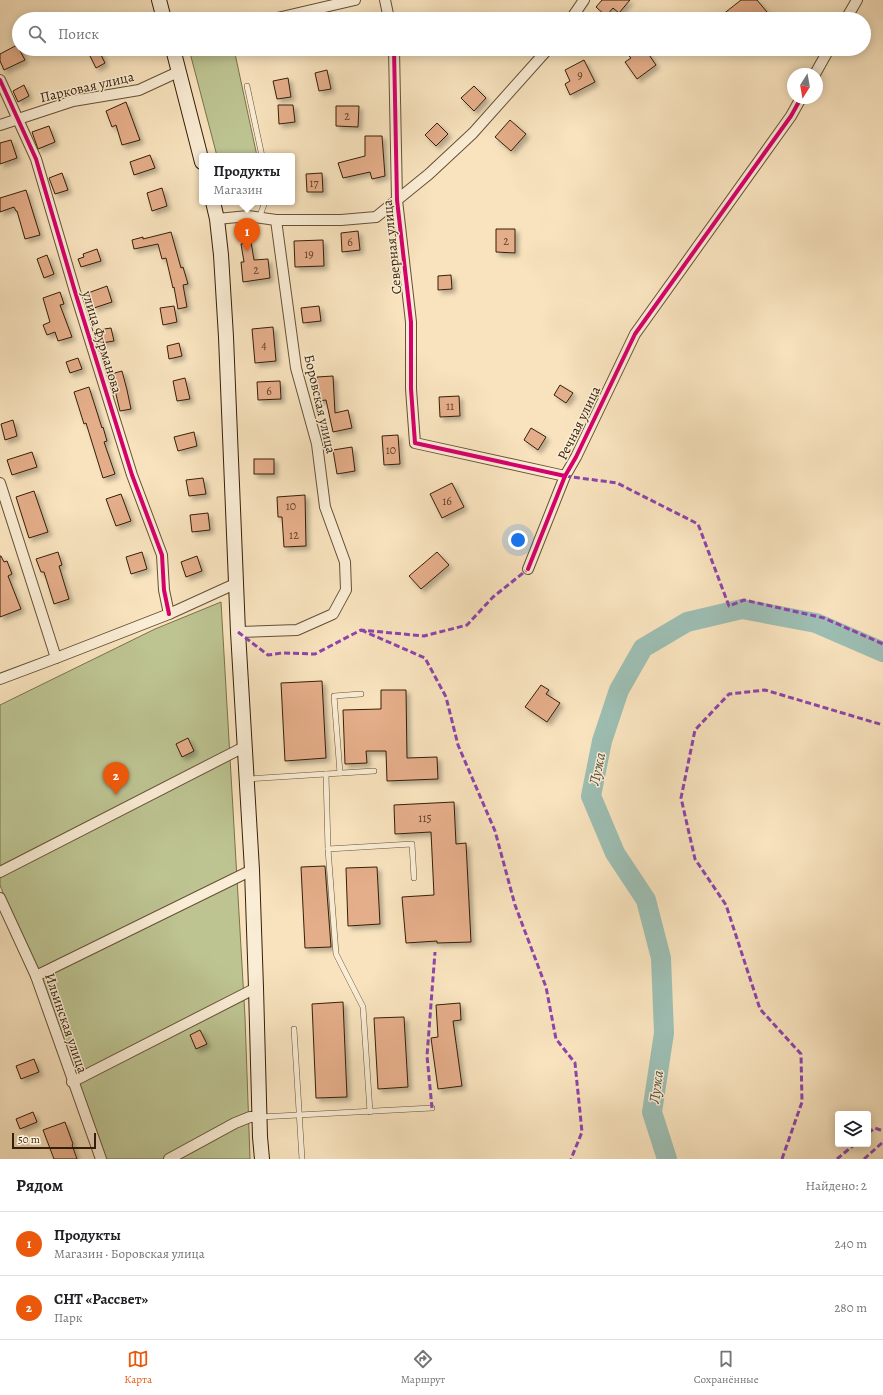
<!DOCTYPE html>
<html lang="ru">
<head>
<meta charset="utf-8">
<style>
  body { margin:0; font-family:Alegreya,serif; background:#f6f6f6; color:#202124 }
  .controls { position:absolute; right:12px; bottom:12px; display:grid; overflow:hidden; border-radius:4px; box-shadow:0 2px 10px #0003 }
  .controls button { width:36px; height:36px; display:grid; place-items:center; padding:0; border:0; border-bottom:1px solid #e0e0e0; background:#fff; color:#202124; font:20px sans-serif }
  .compass { position:absolute; left:787px; top:68px; width:36px; height:36px; border-radius:50%; background:#fff; box-shadow:0 2px 10px #0003; rotate:191deg }
  .scale { position:absolute; left:12px; bottom:10px; width:84px; box-sizing:border-box; padding-left:4px; border:2px solid #361f08; border-top:0; font-size:11px; line-height:14px; white-space:nowrap; color:#361f08; -webkit-text-stroke:3px #faedd5; paint-order:stroke }
  .you { position:absolute; left:518px; top:540px; width:14px; height:14px; margin:-10px; border:3px solid #fff; border-radius:50%; background:#1a73e8; box-shadow:0 0 0 6px #1a73e833 }
  .badge { display:grid; place-items:center; width:26px; height:26px; border-radius:50%; background:#ea580c; color:#fff; font-size:13px; font-weight:700 }
  .pin { position:absolute; translate:-50% -33px; filter:drop-shadow(0 1px 2px #0008) }
  .pin::after { content:''; position:absolute; top:21px; width:14px; height:12px; background:inherit; clip-path:polygon(0 0,100% 0,50% 100%) }
  .popup { position:absolute; left:199px; top:153px; width:96px; height:52px; box-sizing:border-box; display:grid; place-content:center; border-radius:4px; background:#fff; filter:drop-shadow(0 1px 3px #0005); font-size:13px; white-space:nowrap; color:#757577 }
  .popup b { font-size:15px; color:#202124 }
  .popup::after { content:''; position:absolute; left:50%; top:100%; margin-left:-8px; border:8px solid transparent; border-top-color:#fff }
  .list { margin:0; padding:0; list-style:none }
  h2 { display:flex; justify-content:space-between; align-items:center; height:52px; margin:0; padding:0 16px; font-size:17px }
  h2 small { font-size:13px; font-weight:400; color:#757577 }
  .list li { display:grid; grid-template-columns:26px 1fr auto; gap:12px; align-items:center; box-sizing:border-box; height:64px; padding:0 16px; border-top:1px solid #e0e0e0 }
  .list b { display:block; font-size:15px; white-space:nowrap }
  .list p { margin:0; font-size:13px; white-space:nowrap; color:#757577 }
  .list em { font-size:13px; font-style:normal; color:#757577 }
  .icon { flex:none; width:22px; height:22px; fill:none; stroke:currentColor; stroke-width:2; stroke-linecap:round; stroke-linejoin:round }
  .map { position:relative; flex:none; width:883px; height:1159px; overflow:hidden }
  .search { position:absolute; background:#fff; box-shadow:0 2px 10px #0003; left:12px; right:12px; top:12px; height:44px; display:flex; align-items:center; gap:10px; box-sizing:border-box; padding:0 14px; border-radius:22px; color:#757577; font-size:15px }
  .sheet { height:180px; background:#fff }
  nav { display:flex; justify-content:space-around; align-items:center; box-sizing:border-box; height:56px; border-top:1px solid #e0e0e0; background:#fff; font-size:11px; color:#757577 }
  nav a { display:grid; justify-items:center; gap:2px }
  nav .on { color:#ea580c }
  .map>svg:first-child { display:block }
</style>
</head>
<body>
<div class="map">
<svg width="883" height="1159" viewBox="0 0 883 1159">
  <defs>
    <filter id="shadow"><feDropShadow dx="3.5" dy="3.5" stdDeviation="2" flood-color="#0004"/></filter>
  </defs>
  <rect width="100%" height="100%" fill="#f8e3be"/>
  <filter id="stains"><feTurbulence type="fractalNoise" baseFrequency=".005" numOctaves="4"/><feColorMatrix values="0 0 0 0 .2 0 0 0 0 .09 0 0 0 0 .02 0 0 0 .5 -.17"/></filter>
  <radialGradient id="worn" r=".72"><stop offset=".6" stop-color="#630" stop-opacity="0"/><stop offset="1" stop-color="#630" stop-opacity=".3"/></radialGradient>
  <g fill="#bdc492" stroke="#7a724d">
    <path d="M 189,49 L 234,49 L 257,156 L 217,156 Z"/>
    <path d="M 221,602 L 245,1017 L 250,1159 L 106,1159 L 0,885 L 0,705 L 155,629 Z"/>
  </g>
  <g fill="none" stroke-linecap="round" stroke-linejoin="round">
    <path stroke="#9dbeb3" stroke-width="20" d="M 667,1159 L 652,1112 L 664,1033 L 661,958 L 646,900 L 615,853 L 591,796 L 602,741 L 619,690 L 643,648 L 687,622 L 742,609 L 816,623 L 883,652"/>
  </g>
  <g fill="#e5ae8a" stroke="#361f08" filter="url(#shadow)">
    <path d="M 602,0 L 630,0 L 619,13 L 613,8 L 606,16 L 596,7 Z"/>
    <path d="M 741,0 L 757,0 L 767,12 L 758,19 L 755,15 L 749,19 L 717,19 Z"/>
    <path d="M 17,45 L 25,60 L 4,70 L 0,61 L 0,54 Z"/>
    <path d="M 95,49 L 98,49 L 105,63 L 96,68 L 88,52 Z"/>
    <path d="M 639,49 L 645,49 L 656,65 L 637,79 L 625,62 L 631,58 L 629,56 Z"/>
    <path d="M 584,60 L 595,82 L 570,95 L 565,84 L 570,81 L 565,70 Z"/>
    <path d="M 327,70 L 331,89 L 319,91 L 315,73 Z"/>
    <path d="M 288,78 L 291,97 L 277,99 L 273,81 Z"/>
    <path d="M 24,85 L 29,96 L 18,102 L 13,91 Z"/>
    <path d="M 474,86 L 486,98 L 474,111 L 461,98 Z"/>
    <path d="M 126,102 L 140,140 L 122,145 L 116,125 L 112,127 L 106,111 Z"/>
    <path d="M 278,105 L 293,105 L 295,122 L 279,124 Z"/>
    <path d="M 336,106 L 359,106 L 358,127 L 336,126 Z"/>
    <path d="M 510,120 L 526,134 L 511,151 L 495,137 Z"/>
    <path d="M 437,123 L 448,134 L 436,146 L 425,135 Z"/>
    <path d="M 49,126 L 55,142 L 38,149 L 32,132 Z"/>
    <path d="M 365,136 L 382,136 L 385,176 L 372,179 L 370,172 L 343,178 L 338,163 L 365,156 Z"/>
    <path d="M 11,140 L 17,158 L 0,164 L 0,143 Z"/>
    <path d="M 150,155 L 155,168 L 134,175 L 130,162 Z"/>
    <path d="M 62,173 L 68,190 L 55,194 L 49,178 Z"/>
    <path d="M 322,173 L 323,192 L 307,192 L 306,174 Z"/>
    <path d="M 162,188 L 167,206 L 152,211 L 147,193 Z"/>
    <path d="M 26,190 L 40,235 L 25,239 L 17,211 L 16,211 L 14,207 L 0,212 L 0,198 Z"/>
    <path d="M 496,229 L 515,229 L 515,253 L 496,252 Z"/>
    <path d="M 358,231 L 360,250 L 342,252 L 341,233 Z"/>
    <path d="M 171,232 L 181,268 L 183,267 L 188,284 L 183,285 L 187,307 L 178,309 L 174,287 L 173,288 L 166,258 L 162,259 L 158,244 L 134,249 L 132,240 L 143,237 L 143,239 Z"/>
    <path d="M 323,240 L 324,266 L 295,267 L 294,241 Z"/>
    <path d="M 251,242 L 254,260 L 268,259 L 270,278 L 243,282 L 241,262 L 244,262 L 241,244 Z"/>
    <path d="M 97,249 L 101,261 L 81,267 L 78,259 L 84,257 L 83,254 Z"/>
    <path d="M 47,255 L 54,274 L 44,278 L 37,259 Z"/>
    <path d="M 451,275 L 452,289 L 438,290 L 438,276 Z"/>
    <path d="M 107,286 L 112,302 L 94,308 L 88,293 Z"/>
    <path d="M 60,292 L 64,304 L 60,305 L 72,337 L 58,341 L 55,332 L 47,335 L 43,325 L 50,322 L 43,298 Z"/>
    <path d="M 174,306 L 177,322 L 163,325 L 160,308 Z"/>
    <path d="M 319,306 L 321,321 L 303,323 L 301,308 Z"/>
    <path d="M 273,327 L 276,361 L 255,363 L 252,329 Z"/>
    <path d="M 111,328 L 114,341 L 101,343 L 98,330 Z"/>
    <path d="M 179,343 L 182,356 L 169,359 L 167,346 Z"/>
    <path d="M 78,358 L 82,369 L 70,373 L 66,362 Z"/>
    <path d="M 122,371 L 127,390 L 131,409 L 120,411 L 111,374 Z"/>
    <path d="M 333,376 L 335,413 L 348,410 L 352,428 L 333,432 L 326,400 L 318,401 L 317,377 Z"/>
    <path d="M 185,378 L 190,399 L 177,401 L 173,381 Z"/>
    <path d="M 280,381 L 281,399 L 258,400 L 257,382 Z"/>
    <path d="M 560,385 L 573,393 L 566,403 L 554,395 Z"/>
    <path d="M 89,387 L 102,428 L 103,427 L 107,441 L 104,442 L 115,474 L 103,478 L 86,423 L 84,424 L 74,392 Z"/>
    <path d="M 459,396 L 460,416 L 440,417 L 439,397 Z"/>
    <path d="M 13,420 L 17,436 L 5,440 L 1,424 Z"/>
    <path d="M 531,428 L 546,437 L 538,450 L 524,440 Z"/>
    <path d="M 194,432 L 197,446 L 178,451 L 174,437 Z"/>
    <path d="M 398,435 L 400,464 L 384,465 L 382,436 Z"/>
    <path d="M 352,447 L 355,471 L 337,474 L 333,450 Z"/>
    <path d="M 32,452 L 37,467 L 12,475 L 7,460 Z"/>
    <rect x="254" y="459" width="20" height="15"/>
    <path d="M 203,478 L 206,494 L 189,496 L 186,480 Z"/>
    <path d="M 452,483 L 464,507 L 442,518 L 430,494 Z"/>
    <path d="M 34,491 L 48,532 L 29,538 L 16,497 Z"/>
    <path d="M 121,494 L 131,521 L 116,526 L 106,499 Z"/>
    <path d="M 305,495 L 306,546 L 284,547 L 282,517 L 278,517 L 277,497 Z"/>
    <path d="M 208,513 L 210,530 L 192,532 L 190,515 Z"/>
    <path d="M 58,552 L 62,565 L 59,566 L 69,599 L 54,604 L 44,572 L 41,572 L 36,559 Z"/>
    <path d="M 142,552 L 147,569 L 131,574 L 126,557 Z"/>
    <path d="M 437,552 L 449,565 L 421,589 L 409,576 Z"/>
    <path d="M 0,556 L 1,556 L 4,562 L 7,561 L 12,574 L 8,576 L 21,609 L 0,617 Z"/>
    <path d="M 197,556 L 202,571 L 186,577 L 181,562 Z"/>
    <path d="M 322,681 L 326,758 L 285,761 L 281,683 Z"/>
    <path d="M 541,685 L 549,690 L 546,694 L 560,703 L 547,722 L 525,707 Z"/>
    <path d="M 381,690 L 406,690 L 407,758 L 437,757 L 438,779 L 387,781 L 386,751 L 366,751 L 367,763 L 345,764 L 343,710 L 381,709 Z"/>
    <path d="M 188,738 L 194,751 L 182,757 L 176,744 Z"/>
    <path d="M 454,802 L 456,844 L 466,843 L 471,942 L 437,943 L 437,941 L 406,943 L 402,897 L 434,895 L 431,832 L 395,834 L 394,805 Z"/>
    <path d="M 325,866 L 331,947 L 305,948 L 301,867 Z"/>
    <path d="M 377,867 L 380,924 L 348,926 L 346,868 Z"/>
    <path d="M 343,1002 L 347,1097 L 316,1098 L 312,1004 Z"/>
    <path d="M 460,1003 L 461,1020 L 453,1021 L 462,1086 L 438,1089 L 431,1038 L 438,1037 L 436,1005 Z"/>
    <path d="M 404,1017 L 408,1087 L 378,1089 L 374,1018 Z"/>
    <path d="M 200,1030 L 207,1044 L 196,1049 L 190,1035 Z"/>
    <path d="M 34,1059 L 39,1072 L 21,1079 L 16,1066 Z"/>
    <path d="M 33,1112 L 37,1122 L 20,1129 L 16,1119 Z"/>
    <path d="M 65,1122 L 73,1144 L 72,1145 L 77,1159 L 54,1159 L 43,1130 Z"/>
  </g>
  <g fill="none" stroke-linecap="round" stroke-linejoin="round">
    <g stroke="#665036" stroke-width="6">
      <g id="service">
        <path d="M 247,86 L 262,156"/>
        <path d="M 259,218 L 265,202"/>
        <path d="M 340,773 L 334,696 L 361,694"/>
        <path d="M 326,774 L 328,849 L 412,844 L 414,878"/>
        <path d="M 247,779 L 374,771"/>
        <path d="M 328,849 L 336,954 L 363,1007 L 370,1112"/>
        <path d="M 294,1029 L 302,1159"/>
        <path d="M 260,1117 L 432,1108"/>
      </g>
    </g>
    <g stroke="#665036" stroke-width="12">
      <g id="minor">
        <path d="M 385,0 L 389,19"/>
        <path d="M 273,19 L 355,0"/>
        <path d="M 571,19 L 584,0"/>
        <path d="M 846,19 L 857,0"/>
        <path d="M 394,49 L 397,200 L 411,322 L 411,389 L 415,443 L 565,476"/>
        <path d="M 815,74 L 829,49"/>
        <path d="M 0,80 L 36,159 L 76,295 L 132,475 L 162,555 L 164,590 L 169,614"/>
        <path d="M 0,125 L 73,101 L 139,90 L 178,72"/>
        <path d="M 217,219 L 248,216 L 276,220 L 341,220 L 376,217 L 429,174 L 473,133 L 548,49"/>
        <path d="M 0,483 L 56,658"/>
        <path d="M 528,569 L 565,476 L 576,457 L 635,334 L 791,116 L 801,98"/>
        <path d="M 238,632 L 297,630 L 333,614 L 346,590 L 345,562 L 325,507 L 317,444 L 296,368 L 276,220"/>
        <path d="M 0,679 L 56,658 L 169,614 L 237,583"/>
        <path d="M 0,872 L 244,747"/>
        <path d="M 0,898 L 36,976 L 101,1159"/>
        <path d="M 36,976 L 252,870"/>
        <path d="M 72,1082 L 256,988"/>
        <path d="M 169,1159 L 235,1123 L 250,1117 L 259,1117"/>
      </g>
    </g>
    <g stroke="#361f08" stroke-width="16">
      <g id="secondary">
        <path d="M 159,0 L 164,19"/>
        <path d="M 173,49 L 202,162"/>
        <path d="M 213,202 L 217,219 L 221,255 L 226,337 L 238,632 L 252,870 L 256,988 L 260,1137 L 262,1159"/>
      </g>
    </g>
    <use href="#service" stroke="#faedd5" stroke-width="5"/>
    <use href="#minor" stroke="#faedd5" stroke-width="10"/>
    <use href="#secondary" stroke="#faedd5" stroke-width="14"/>
    <g stroke="#8e44ad" stroke-width="3" stroke-dasharray="6 3" stroke-linecap="butt">
      <path d="M 565,476 L 617,483 L 698,524 L 729,606 L 744,600 L 824,618 L 883,644"/>
      <path d="M 361,630 L 425,658 L 446,697 L 458,745 L 495,831 L 515,905 L 546,987 L 556,1039 L 575,1063 L 582,1132 L 571,1159"/>
      <path d="M 238,632 L 268,655 L 282,653 L 315,654 L 361,630 L 424,636 L 467,625 L 493,597 L 528,569"/>
      <path d="M 432,1108 L 427,1056 L 435,952"/>
      <path d="M 868,1133 L 875,1128 L 883,1131"/>
      <path d="M 782,1159 L 802,1102 L 801,1054 L 760,1009 L 726,905 L 695,859 L 681,798 L 695,730 L 729,694 L 765,690 L 883,725"/>
      <path d="M 837,1159 L 855,1144"/>
      <path d="M 864,1159 L 883,1142"/>
    </g>
    <g stroke="#faedd5" stroke-width="6">
      <g id="cycleway">
        <path d="M 394,49 L 397,200 L 411,322 L 411,389 L 415,443 L 565,476"/>
        <path d="M 0,80 L 36,159 L 76,295 L 132,475 L 162,555 L 164,590 L 169,614"/>
        <path d="M 528,569 L 565,476 L 576,457 L 635,334 L 791,116 L 801,98"/>
      </g>
    </g>
    <use href="#cycleway" stroke="#d6006c" stroke-width="4"/>
  </g>
  <g text-anchor="middle" dominant-baseline="central" stroke-width="3" stroke-linejoin="round" paint-order="stroke">
    <g font-size="12" fill="#624328">
      <text x="580" y="75">9</text>
      <text x="347" y="116">2</text>
      <text x="314" y="183">17</text>
      <text x="506" y="241">2</text>
      <text x="350" y="242">6</text>
      <text x="309" y="254">19</text>
      <text x="256" y="270">2</text>
      <text x="264" y="345">4</text>
      <text x="269" y="391">6</text>
      <text x="450" y="406">11</text>
      <text x="391" y="450">10</text>
      <text x="447" y="501">16</text>
      <text x="291" y="506">10</text>
      <text x="294" y="535">12</text>
      <text x="425" y="818">115</text>
    </g>
    <g font-size="14" fill="#361f08" stroke="#faedd5">
      <text transform="translate(87 87) rotate(-13)">Парковая улица</text>
      <text transform="translate(392 247) rotate(-96)">Северная улица</text>
      <text transform="translate(102 342) rotate(73)">улица Фурманова</text>
      <text transform="translate(320 404) rotate(77)">Боровская улица</text>
      <text transform="translate(579 423) rotate(-64)">Речная улица</text>
      <text transform="translate(66 1023) rotate(71)">Ильинская улица</text>
    </g>
    <g font-size="15" font-style="italic" fill="#554f3b" stroke="#faedd5">
      <text transform="translate(597 769) rotate(-78)">Лужа</text>
      <text transform="translate(656 1087) rotate(-82)">Лужа</text>
    </g>
  </g>
  <rect width="100%" height="100%" filter="url(#stains)"/>
  <rect width="100%" height="100%" fill="url(#worn)"/>
</svg>
<div class="controls">
<button><svg class="icon" aria-label="layers" viewBox="0 0 24 24"><path d="M12 4l9 5-9 5-9-5zM3 14l9 5 9-5"/></svg></button>
</div>
<svg class="compass" viewBox="-18 -18 36 36"><path d="M0-13l5 13h-10z" fill="#e53935"/><path d="M0 13l5-13h-10z" fill="#757577"/></svg>
<div class="scale">50 m</div>
<div class="you"></div>
<div class="pin badge" style="left:247px;top:251px">1</div>
<div class="popup"><b>Продукты</b>Магазин</div>
<div class="pin badge" style="left:116px;top:795px">2</div>
<div class="search"><svg class="icon" aria-label="search" viewBox="0 0 24 24"><circle cx="10" cy="10" r="6"/><path d="M15 15l6 6"/></svg>Поиск</div>
</div>
<section class="sheet">
<h2>Рядом<small>Найдено: 2</small></h2>
<ul class="list">
<li><span class="badge">1</span><div><b>Продукты</b><p>Магазин · Боровская улица</p></div><em>240 m</em></li>
<li><span class="badge">2</span><div><b>СНТ «Рассвет»</b><p>Парк</p></div><em>280 m</em></li>
</ul>
</section>
<nav>
<a class="on"><svg class="icon" aria-label="map" viewBox="0 0 24 24"><path d="M3 6l6-2 6 2 6-2v14l-6 2-6-2-6 2zM9 4v14M15 6v14"/></svg>Карта</a>
<a><svg class="icon" aria-label="directions" viewBox="0 0 24 24"><path d="M12 3l9 9-9 9-9-9zM9 14v-3h6M13 9l2 2-2 2"/></svg>Маршрут</a>
<a><svg class="icon" aria-label="saved" viewBox="0 0 24 24"><path d="M7 4h10v16l-5-4-5 4z"/></svg>Сохранённые</a>
</nav>
</body>
</html>
